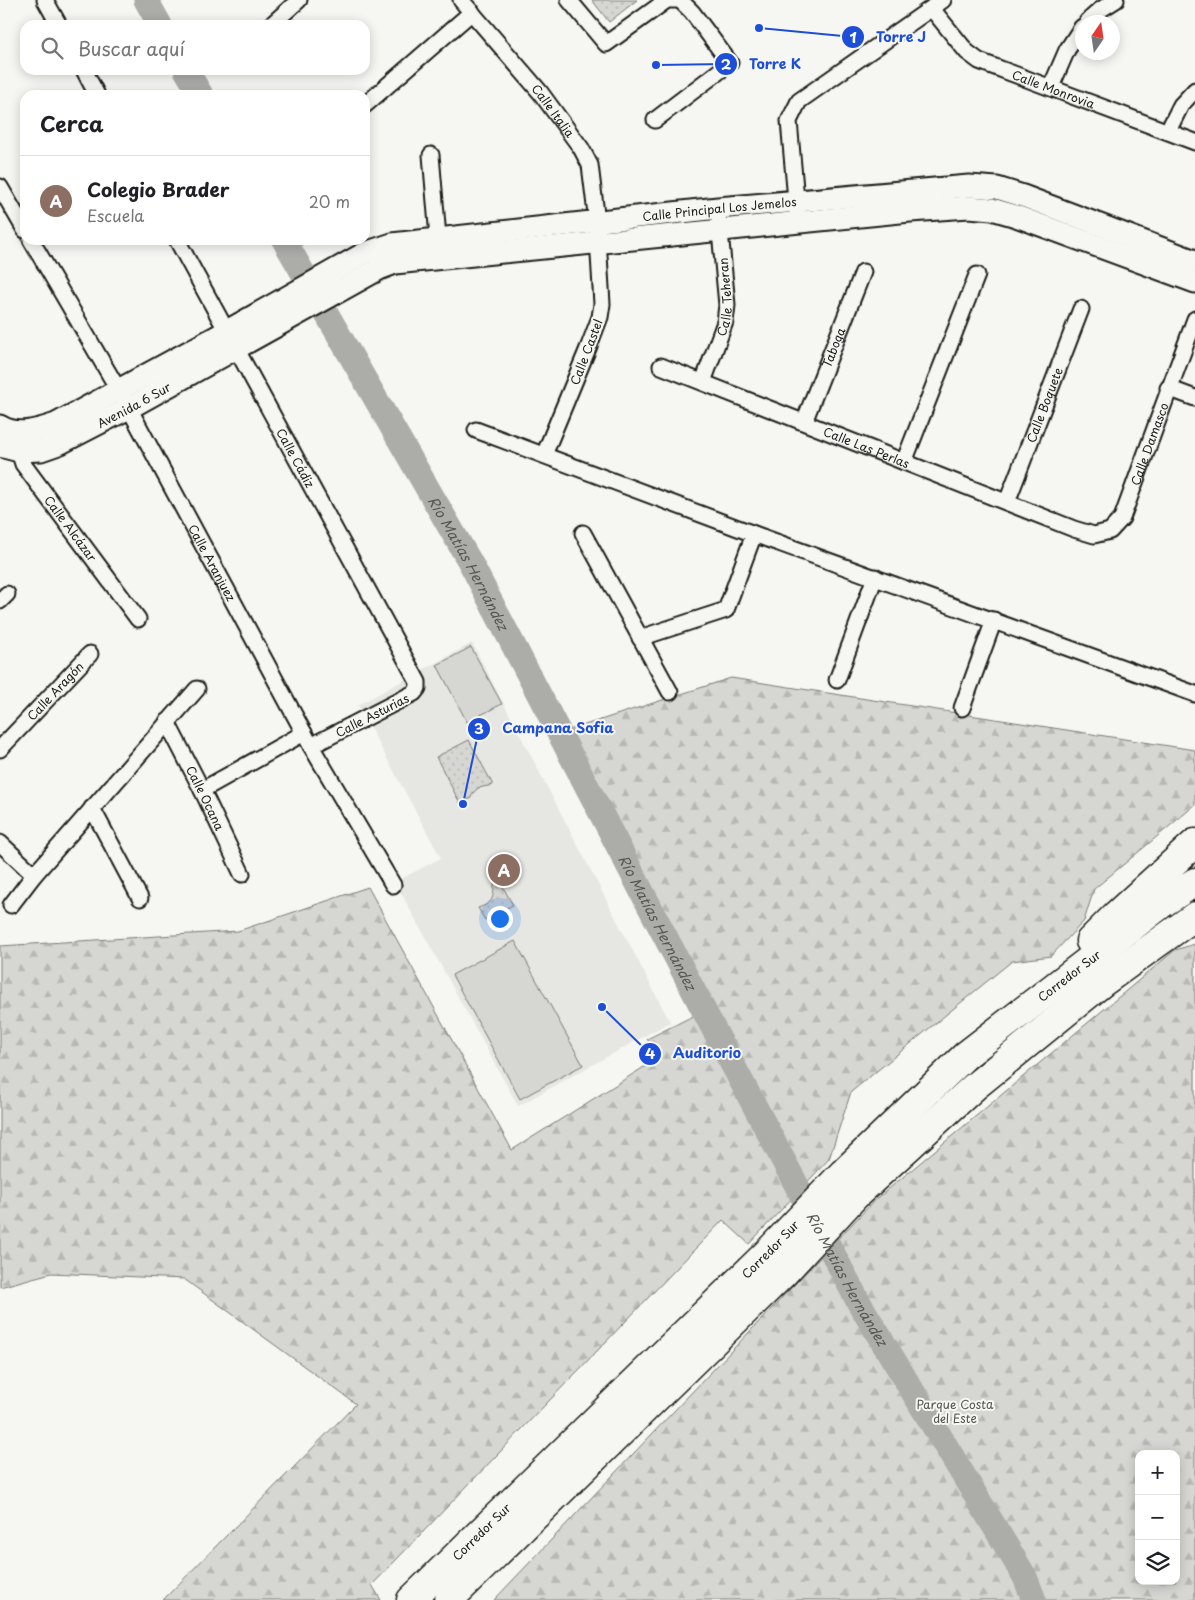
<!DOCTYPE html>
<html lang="es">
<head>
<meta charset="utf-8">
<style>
  body { margin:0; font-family:"Playpen Sans",sans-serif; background:#f2f2f2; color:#202124 }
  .controls { position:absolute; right:15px; bottom:15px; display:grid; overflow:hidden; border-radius:10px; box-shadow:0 2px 12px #0003 }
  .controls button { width:45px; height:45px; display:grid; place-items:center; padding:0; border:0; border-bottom:1px solid #e0e0e0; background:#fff; color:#202124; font:25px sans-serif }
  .compass { position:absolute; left:1075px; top:15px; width:45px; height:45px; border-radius:50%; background:#fff; box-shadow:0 2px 12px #0003; rotate:13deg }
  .you { position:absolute; left:499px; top:918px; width:18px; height:18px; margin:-12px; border:4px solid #fff; border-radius:50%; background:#1a73e8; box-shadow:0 0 0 8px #1a73e833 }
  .badge { display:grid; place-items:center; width:32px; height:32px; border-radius:50%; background:#1c1c1c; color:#fff; font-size:16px; font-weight:700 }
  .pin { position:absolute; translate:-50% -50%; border:2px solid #fff; box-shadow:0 1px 5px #0006 }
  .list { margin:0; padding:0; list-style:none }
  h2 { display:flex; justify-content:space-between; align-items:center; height:65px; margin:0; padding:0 20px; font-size:21px }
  h2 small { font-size:16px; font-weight:400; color:#757577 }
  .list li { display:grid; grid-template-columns:32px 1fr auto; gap:15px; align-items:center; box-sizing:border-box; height:90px; padding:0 20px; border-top:1px solid #e0e0e0 }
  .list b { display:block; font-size:19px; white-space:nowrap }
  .list p { margin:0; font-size:16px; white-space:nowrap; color:#757577 }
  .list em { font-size:16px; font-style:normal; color:#757577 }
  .icon { flex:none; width:28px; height:28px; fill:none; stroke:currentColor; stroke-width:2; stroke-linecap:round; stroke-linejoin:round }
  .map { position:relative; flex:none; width:1195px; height:1600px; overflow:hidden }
  .search { position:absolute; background:#fff; box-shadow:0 2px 12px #0003; left:20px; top:20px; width:350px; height:55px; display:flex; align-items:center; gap:12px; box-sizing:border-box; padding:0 18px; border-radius:15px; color:#757577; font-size:19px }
  .panel { position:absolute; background:#fff; box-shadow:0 2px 12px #0003; left:20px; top:90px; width:350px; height:155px; border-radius:15px }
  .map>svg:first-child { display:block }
</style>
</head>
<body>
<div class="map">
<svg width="1195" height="1600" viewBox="0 0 1195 1600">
  <defs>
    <pattern id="forest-firs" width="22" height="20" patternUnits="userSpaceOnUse" patternTransform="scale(1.25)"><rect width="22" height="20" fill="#d6d6d2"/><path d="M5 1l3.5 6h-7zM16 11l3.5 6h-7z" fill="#b7b7b4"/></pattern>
    <pattern id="park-dots" width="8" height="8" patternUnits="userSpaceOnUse" patternTransform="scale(1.25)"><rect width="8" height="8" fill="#d6d6d2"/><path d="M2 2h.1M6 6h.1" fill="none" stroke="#b7b7b4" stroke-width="1.8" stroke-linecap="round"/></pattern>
  </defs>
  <rect width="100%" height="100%" fill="#f6f6f2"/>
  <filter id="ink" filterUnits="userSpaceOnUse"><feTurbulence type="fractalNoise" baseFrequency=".02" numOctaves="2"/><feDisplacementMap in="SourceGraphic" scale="10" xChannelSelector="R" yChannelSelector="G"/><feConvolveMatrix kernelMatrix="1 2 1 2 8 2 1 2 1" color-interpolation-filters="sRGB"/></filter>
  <g filter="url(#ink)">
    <path fill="#e6e6e2" d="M 472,643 L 670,1022 L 518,1106 L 395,882 L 441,858 L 358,705 Z"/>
    <g fill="url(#forest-firs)" stroke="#797977" fill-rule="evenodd">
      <path d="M 731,678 L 1195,750 L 1195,805 L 1094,889 L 1084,921 L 1051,956 L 1012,961 L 851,1092 L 829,1159 L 749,1244 L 723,1220 L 372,1585 L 381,1600 L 163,1600 L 356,1404 L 184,1279 L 51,1273 L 0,1287 L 0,946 L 238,931 L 368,887 L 512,1150 L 660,1057 L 647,1039 L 707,1009 L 563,732 Z"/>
      <path d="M 1195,944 L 1195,1600 L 494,1600 L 873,1202 L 1175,950 ZM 1139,1454 L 1176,1454 L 1176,1581 L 1139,1581 Z"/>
    </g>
    <g fill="url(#park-dots)" stroke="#797977">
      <path d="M 592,0 L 637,0 L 609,22 Z"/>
      <path d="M 469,740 L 493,785 L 478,788 L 474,792 L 470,799 L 460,803 L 436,757 Z"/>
      <path d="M 499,880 L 513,905 L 485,920 L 478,908 C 493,903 494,898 494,883 Z"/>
    </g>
    <g fill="#d6d6d2" stroke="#797977">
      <path d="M 471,647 L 502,704 L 467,722 L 437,665 Z"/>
      <path d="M 515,941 L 583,1065 L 520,1099 L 452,975 Z"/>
    </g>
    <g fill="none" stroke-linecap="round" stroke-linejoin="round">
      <g stroke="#acaca9" stroke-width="25">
        <path d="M 146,0 L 160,25"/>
        <path d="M 186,70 L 201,95"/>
        <path id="s1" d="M 284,240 L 470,562 L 702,1007 L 858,1301 L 1025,1577 L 1034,1600"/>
      </g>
      <g stroke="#1c1c1c" stroke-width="19">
        <g id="minor">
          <path d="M 45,0 L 59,25"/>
          <path id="s2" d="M 461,0 L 540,92 L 581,148 L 590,165 L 597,222 L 602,304 L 600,317 L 589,346 L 544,455"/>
          <path d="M 569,0 L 606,44 L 667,0 L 680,0"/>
          <path id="s3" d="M 932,9 L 967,52 L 979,61 L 1195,142"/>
          <path d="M 1087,22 L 1100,10 L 1116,0"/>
          <path d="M 271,25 L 299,0"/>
          <path d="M 84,70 L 97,95"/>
          <path d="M 1051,87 L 1067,50 L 1082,27"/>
          <path d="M 365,105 L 472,12"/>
          <path d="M 655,120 L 730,63 L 692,12 L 680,0"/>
          <path d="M 1168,131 L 1181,105 L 1195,90"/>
          <path d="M 431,155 L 439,249"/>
          <path d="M 0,187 L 25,230"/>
          <path d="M 797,211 L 789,121 L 799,101 L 943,0"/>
          <path id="s4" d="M 31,240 L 129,408 L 311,746 L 393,885"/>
          <path id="s5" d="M 177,240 L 418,682 L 418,688 L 414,693 L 311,746"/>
          <path id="s6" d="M 661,366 L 1074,529 L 1094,535 L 1110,531 L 1122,518 L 1195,319"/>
          <path id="s7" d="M 703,382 L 725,322 L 727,305 L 719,221"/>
          <path d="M 1168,388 L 1195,398"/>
          <path id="s8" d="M 804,422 L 863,272"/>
          <path d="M 476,430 L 754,534 L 1195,694"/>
          <path id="s9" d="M 21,443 L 19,451 L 23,464 L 138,619"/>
          <path d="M 904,462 L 977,275"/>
          <path id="s10" d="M 1007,502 L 1081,309"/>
          <path d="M 583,533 L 670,692"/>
          <path d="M 0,601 L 7,594"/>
          <path d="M 640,638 L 726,610 L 754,534"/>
          <path d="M 837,680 L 875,577"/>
          <path d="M 962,708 L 994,620"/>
          <path id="s11" d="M 167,722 L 202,790 L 242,874"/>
          <path id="s12" d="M 0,749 L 90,654"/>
          <path d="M 202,790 L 304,733"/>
          <path d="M 92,808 L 140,898"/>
          <path d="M 0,843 L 34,875"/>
          <path d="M 11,905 L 34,875 L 197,689"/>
        </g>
      </g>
      <g stroke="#1c1c1c" stroke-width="25">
        <g id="secondary">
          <path id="s13" d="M 0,426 C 17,437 38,430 56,424 L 227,331 L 365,253 L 392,244 L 718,208 L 969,186 L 997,188 L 1023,196 L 1195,261"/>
          <path id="s14" d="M 0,446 L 19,451 L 41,450 L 61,443 L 129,408 L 379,269 L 395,263 L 910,211 L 969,207 L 992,209 L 1016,216 L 1195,282"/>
        </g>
      </g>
      <g stroke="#1c1c1c" stroke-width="31">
        <g id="motorway">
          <path d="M 1090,941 L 1117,914 L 1195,843"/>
          <path id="s15" d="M 411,1600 L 769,1251 L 843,1173 L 966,1055 L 1163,903 L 1195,882"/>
          <path d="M 449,1600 L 783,1274 L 855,1196 L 974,1087 L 1102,983 L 1195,916"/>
        </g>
      </g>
      <use href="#minor" stroke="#f6f6f2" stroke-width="15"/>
      <use href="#secondary" stroke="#f6f6f2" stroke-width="21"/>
      <use href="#motorway" stroke="#f6f6f2" stroke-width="28"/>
    </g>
  </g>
  <g text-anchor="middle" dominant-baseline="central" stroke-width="4" stroke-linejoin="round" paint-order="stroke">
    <g font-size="12" fill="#1c1c1c" stroke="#f6f6f2">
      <text stroke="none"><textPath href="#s3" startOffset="150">Calle Monrovia</textPath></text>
      <text stroke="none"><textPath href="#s2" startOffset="144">Calle Italia</textPath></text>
      <text stroke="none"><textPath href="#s13" startOffset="769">Calle Principal Los Jemelos</textPath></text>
      <text stroke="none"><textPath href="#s7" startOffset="89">Calle Teheran</textPath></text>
      <text stroke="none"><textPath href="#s8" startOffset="80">Taboga</textPath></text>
      <text transform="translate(586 352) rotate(-69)">Calle Castel</text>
      <text stroke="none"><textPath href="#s14" startOffset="145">Avenida 6 Sur</textPath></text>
      <text stroke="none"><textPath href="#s10" startOffset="104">Calle Boquete</textPath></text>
      <text stroke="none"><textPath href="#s6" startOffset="578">Calle Damasco</textPath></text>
      <text stroke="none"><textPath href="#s6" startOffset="221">Calle Las Perlas</textPath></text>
      <text stroke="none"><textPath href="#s5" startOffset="248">Calle Cádiz</textPath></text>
      <text stroke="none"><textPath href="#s9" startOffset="102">Calle Alcázar</textPath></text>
      <text stroke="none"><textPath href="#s4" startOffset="370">Calle Aranjuez</textPath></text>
      <text stroke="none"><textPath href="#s12" startOffset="80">Calle Aragón</textPath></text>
      <text transform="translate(372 715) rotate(-27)">Calle Asturias</text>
      <text stroke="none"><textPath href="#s11" startOffset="85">Calle Ocana</textPath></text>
      <text stroke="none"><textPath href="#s15" startOffset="908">Corredor Sur</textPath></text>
      <text stroke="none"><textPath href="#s15" startOffset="502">Corredor Sur</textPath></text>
      <text stroke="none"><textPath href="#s15" startOffset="98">Corredor Sur</textPath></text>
    </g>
    <g font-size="12" fill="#545453" stroke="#f6f6f2">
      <text x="955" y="1404">Parque Costa<tspan x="955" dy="14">del Este</tspan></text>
    </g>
    <g font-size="14" font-style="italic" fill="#565654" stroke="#f6f6f2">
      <text stroke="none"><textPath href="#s1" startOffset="372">Río Matías Hernández</textPath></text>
      <text stroke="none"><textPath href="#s1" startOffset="778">Río Matías Hernández</textPath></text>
      <text stroke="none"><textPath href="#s1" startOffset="1182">Río Matías Hernández</textPath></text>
    </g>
  </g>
  <path fill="none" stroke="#1d4ed8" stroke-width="2" d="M759 28L853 37M656 65L726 64M463 804L479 729M602 1007L650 1054"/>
  <g fill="#1d4ed8" stroke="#f6f6f2" stroke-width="2">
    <circle cx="759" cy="28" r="5"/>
    <circle cx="656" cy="65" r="5"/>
    <circle cx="463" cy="804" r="5"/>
    <circle cx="602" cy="1007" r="5"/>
    <circle cx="853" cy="37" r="12"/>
    <circle cx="726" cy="64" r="12"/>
    <circle cx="479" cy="729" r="12"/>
    <circle cx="650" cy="1054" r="12"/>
  </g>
  <g font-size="15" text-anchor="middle" font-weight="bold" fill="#fff">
    <text x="853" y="43">1</text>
    <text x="726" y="70">2</text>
    <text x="479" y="734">3</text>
    <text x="650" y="1059">4</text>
  </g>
  <g font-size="14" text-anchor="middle" font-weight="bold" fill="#1d4ed8" stroke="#f6f6f2" stroke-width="4" stroke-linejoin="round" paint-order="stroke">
    <text x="901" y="42">Torre J</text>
    <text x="775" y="69">Torre K</text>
    <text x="558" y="733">Campana Sofia</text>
    <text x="707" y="1058">Auditorio</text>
  </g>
</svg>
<div class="controls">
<button>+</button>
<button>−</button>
<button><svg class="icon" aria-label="layers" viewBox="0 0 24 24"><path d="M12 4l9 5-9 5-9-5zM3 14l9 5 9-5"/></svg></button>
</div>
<svg class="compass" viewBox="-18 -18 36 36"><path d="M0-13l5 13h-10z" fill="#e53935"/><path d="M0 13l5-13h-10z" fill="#757577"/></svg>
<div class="you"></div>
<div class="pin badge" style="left:504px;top:870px;background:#8d6e63">A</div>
<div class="search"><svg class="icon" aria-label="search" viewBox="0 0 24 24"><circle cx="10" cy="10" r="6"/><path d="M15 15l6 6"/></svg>Buscar aquí</div>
<section class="panel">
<h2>Cerca<small></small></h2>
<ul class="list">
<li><span class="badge" style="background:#8d6e63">A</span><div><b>Colegio Brader</b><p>Escuela</p></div><em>20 m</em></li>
</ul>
</section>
</div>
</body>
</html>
